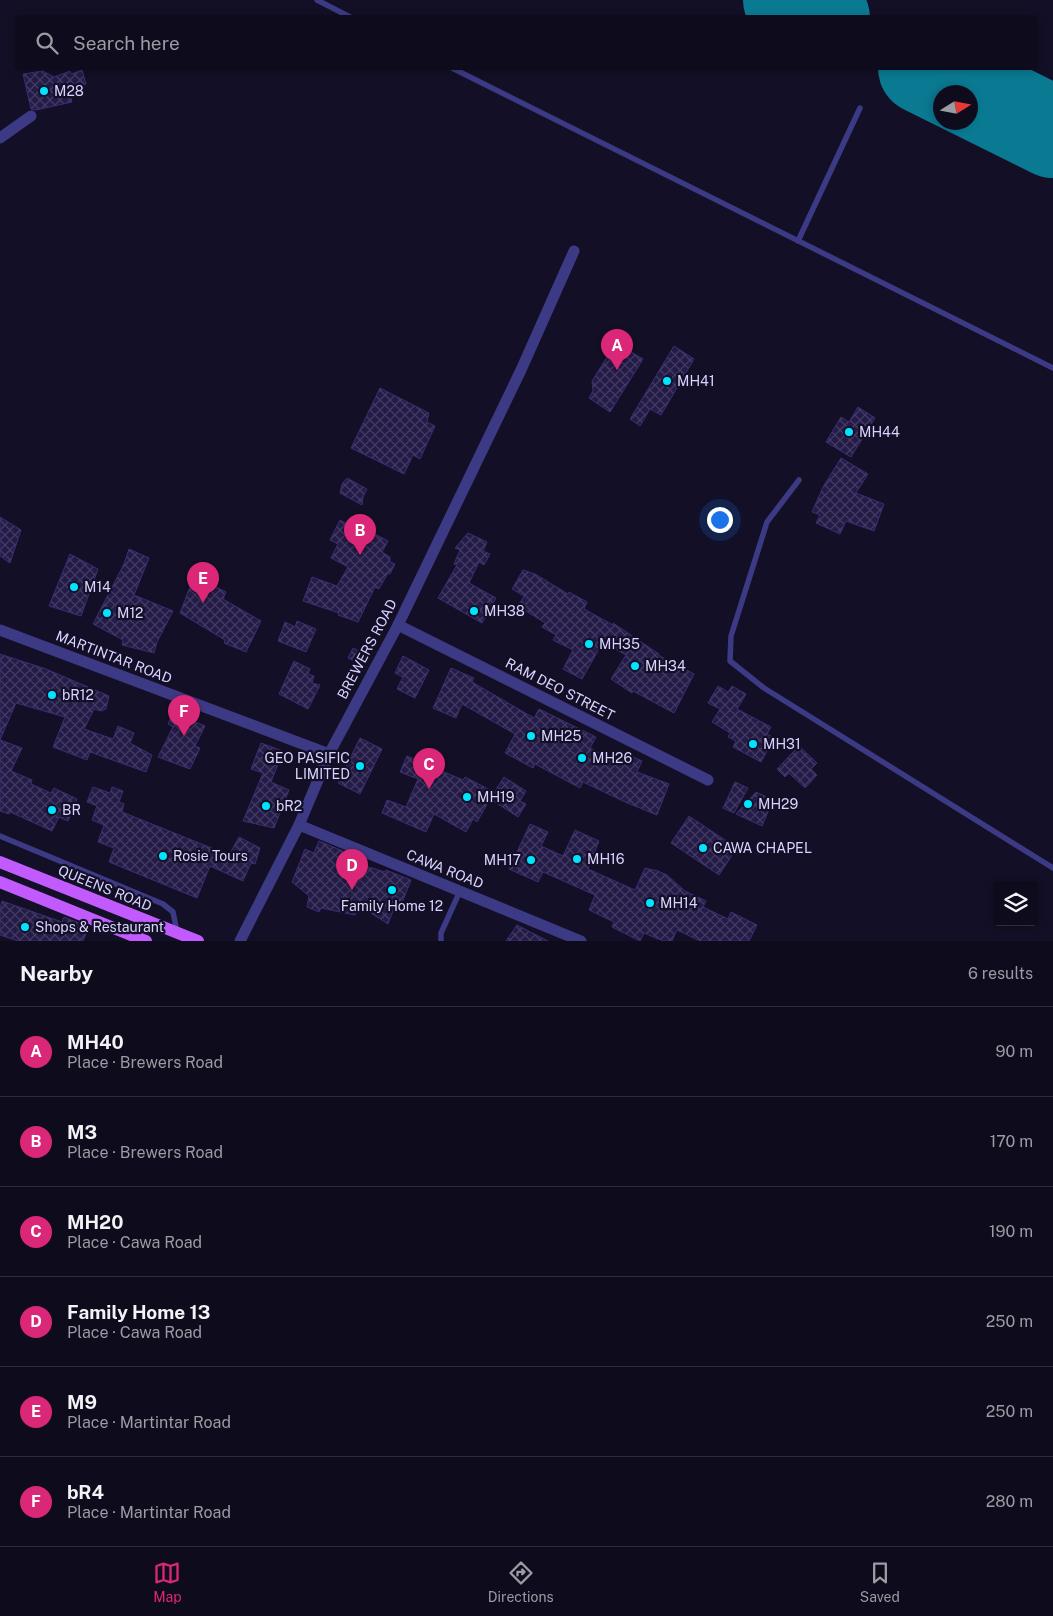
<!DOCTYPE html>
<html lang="en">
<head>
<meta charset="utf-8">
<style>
  body { margin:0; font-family:"Public Sans",sans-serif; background:#171425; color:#f1f3f6 }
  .controls { position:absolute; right:15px; bottom:15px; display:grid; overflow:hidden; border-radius:5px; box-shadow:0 2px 8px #0003 }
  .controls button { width:45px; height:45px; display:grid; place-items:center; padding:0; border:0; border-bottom:1px solid #2e2b3b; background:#0e0b1c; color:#f1f3f6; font:25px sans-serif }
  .compass { position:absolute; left:933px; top:85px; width:45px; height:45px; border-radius:50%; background:#0e0b1c; box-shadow:0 2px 8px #0003; rotate:79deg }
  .you { position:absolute; left:719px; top:519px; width:18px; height:18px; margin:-12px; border:4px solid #fff; border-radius:50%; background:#1a73e8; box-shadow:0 0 0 8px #1a73e833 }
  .badge { display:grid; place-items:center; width:32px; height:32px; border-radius:50%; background:#db2777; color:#fff; font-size:16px; font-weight:700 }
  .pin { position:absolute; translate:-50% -41px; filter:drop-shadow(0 1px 2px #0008) }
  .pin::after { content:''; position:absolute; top:26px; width:18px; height:15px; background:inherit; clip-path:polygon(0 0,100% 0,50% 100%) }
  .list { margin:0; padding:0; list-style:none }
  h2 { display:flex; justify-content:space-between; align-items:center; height:65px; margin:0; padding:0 20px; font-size:21px }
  h2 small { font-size:16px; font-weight:400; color:#9b9ba3 }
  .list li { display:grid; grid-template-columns:32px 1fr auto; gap:15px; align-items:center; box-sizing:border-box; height:90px; padding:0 20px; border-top:1px solid #2e2b3b }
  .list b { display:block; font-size:19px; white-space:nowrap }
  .list p { margin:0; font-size:16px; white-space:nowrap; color:#9b9ba3 }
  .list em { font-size:16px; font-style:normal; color:#9b9ba3 }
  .icon { flex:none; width:28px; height:28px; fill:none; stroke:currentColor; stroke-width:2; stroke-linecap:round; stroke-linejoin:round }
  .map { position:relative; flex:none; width:1053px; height:941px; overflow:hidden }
  .search { position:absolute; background:#0e0b1c; box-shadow:0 2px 8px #0003; left:15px; right:15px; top:15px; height:55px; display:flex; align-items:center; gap:12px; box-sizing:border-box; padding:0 18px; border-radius:5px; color:#9b9ba3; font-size:19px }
  .sheet { height:605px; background:#0e0b1c }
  nav { display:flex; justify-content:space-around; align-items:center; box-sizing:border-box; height:70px; border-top:1px solid #2e2b3b; background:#0e0b1c; font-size:14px; color:#9b9ba3 }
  nav a { display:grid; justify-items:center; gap:2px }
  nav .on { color:#db2777 }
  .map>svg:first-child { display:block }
</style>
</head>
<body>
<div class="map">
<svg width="1053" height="941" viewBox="0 0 1053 941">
  <defs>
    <pattern id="building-cross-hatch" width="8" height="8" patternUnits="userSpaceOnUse" patternTransform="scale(1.25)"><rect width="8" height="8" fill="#241b47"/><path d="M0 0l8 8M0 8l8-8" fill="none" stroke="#433b63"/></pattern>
  </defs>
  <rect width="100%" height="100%" fill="#130f26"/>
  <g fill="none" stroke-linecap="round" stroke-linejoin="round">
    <g stroke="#0a7a92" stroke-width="92">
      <path d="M 789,0 L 824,18"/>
      <path d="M 924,68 L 1053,132"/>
    </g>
  </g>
  <g fill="url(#building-cross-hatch)" stroke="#3b2d73">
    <path d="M 82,70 L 86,84 L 69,91 L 72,102 L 36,110 L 31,109 L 23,74 L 43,71 L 54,77 L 70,71 L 71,74 Z"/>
    <path d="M 616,343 L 643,359 L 610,412 L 589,398 L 593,391 L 592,381 Z"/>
    <path d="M 674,346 L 694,359 L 661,415 L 650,409 L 640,426 L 630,419 Z"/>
    <path d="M 380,388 L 429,413 L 427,422 L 435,426 L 420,459 L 413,455 L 404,474 L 351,448 Z"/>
    <path d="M 858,407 L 875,418 L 851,457 L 826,442 L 841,417 L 849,422 Z"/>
    <path d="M 841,458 L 868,474 L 856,493 L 884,504 L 874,531 L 846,521 L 840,534 L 816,523 L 820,515 L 812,512 L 823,487 Z"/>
    <path d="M 347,478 L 367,489 L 363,497 L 362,505 L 340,493 L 342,484 Z"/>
    <path d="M 0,517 L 21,530 L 10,563 L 0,556 Z"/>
    <path d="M 340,520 L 373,538 L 375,534 L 388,541 L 382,552 L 390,557 L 390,562 L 395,564 L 390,574 L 388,573 L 379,589 L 375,587 L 358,622 L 338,615 L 339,613 L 303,601 L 312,577 L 337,586 L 348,567 L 331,558 L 338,544 L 330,540 Z"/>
    <path d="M 468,533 L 487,542 L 483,551 L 490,554 L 484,565 L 479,562 L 469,583 L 496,598 L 482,623 L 438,598 L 457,565 L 454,564 L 460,550 L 455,548 Z"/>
    <path d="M 129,549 L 149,558 L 134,595 L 173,611 L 157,642 L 154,653 L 122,645 L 123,640 L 93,624 L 124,564 Z"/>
    <path d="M 70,554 L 98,569 L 81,616 L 49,606 Z"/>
    <path d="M 523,570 L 535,574 L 568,594 L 569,592 L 587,602 L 584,609 L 613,625 L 613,623 L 659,654 L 658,655 L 694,674 L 674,713 L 633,691 L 632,693 L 611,679 L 626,655 L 603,642 L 582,679 L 563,669 L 573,650 L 553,640 L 556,635 L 542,627 L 545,623 L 518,606 L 524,596 L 512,589 Z"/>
    <path d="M 194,576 L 226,592 L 223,599 L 261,621 L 246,652 L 224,643 L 225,640 L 180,613 Z"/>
    <path d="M 297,621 L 316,629 L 306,652 L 278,641 L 285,622 L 295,627 Z"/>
    <path d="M 353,648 L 363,653 L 358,663 L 348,658 Z"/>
    <path d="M 0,654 L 46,669 L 109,696 L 106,709 L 101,711 L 94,709 L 84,729 L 113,739 L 118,726 L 134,733 L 130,743 L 152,755 L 146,772 L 90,752 L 87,760 L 53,747 L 65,717 L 16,703 L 0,740 L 22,748 L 11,771 L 32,780 L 31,784 L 51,793 L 54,788 L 77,799 L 68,821 L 59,817 L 52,831 L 10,812 L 9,814 L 0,811 Z"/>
    <path d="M 403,656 L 429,670 L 415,698 L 397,689 L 403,677 L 395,673 Z"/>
    <path d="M 294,661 L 310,669 L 308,674 L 314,676 L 312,683 L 320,685 L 308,709 L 279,694 Z"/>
    <path d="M 451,668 L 474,678 L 472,682 L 534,718 L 539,709 L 596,737 L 590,748 L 613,760 L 618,750 L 642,761 L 637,772 L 669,784 L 657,815 L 625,802 L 583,782 L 580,788 L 535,764 L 533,768 L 505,753 L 515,734 L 462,704 L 456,718 L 433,708 Z"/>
    <path d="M 718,686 L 728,692 L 732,686 L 746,694 L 737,709 L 771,727 L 767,734 L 774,738 L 761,762 L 733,747 L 736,741 L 728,737 L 730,733 L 712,722 L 720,709 L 708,703 Z"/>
    <path d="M 173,712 L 205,726 L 195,746 L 200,748 L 190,769 L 158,757 L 173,727 L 168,724 Z"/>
    <path d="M 360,738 L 382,749 L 360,794 L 338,783 Z"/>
    <path d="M 261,743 L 283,751 L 271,782 L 289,790 L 274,828 L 243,821 L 263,773 L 251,769 Z"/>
    <path d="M 799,746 L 817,763 L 811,769 L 817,775 L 805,788 L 789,773 L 785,777 L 777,769 Z"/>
    <path d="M 407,756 L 463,780 L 465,777 L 494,792 L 477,822 L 473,819 L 466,832 L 434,814 L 426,832 L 382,813 L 387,800 L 406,807 L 418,779 L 400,772 Z"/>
    <path d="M 504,777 L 526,791 L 520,801 L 526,804 L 518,817 L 490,799 Z"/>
    <path d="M 735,782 L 748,788 L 734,813 L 723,808 Z"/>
    <path d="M 93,787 L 110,793 L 112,787 L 123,791 L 119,802 L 124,804 L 122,812 L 229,855 L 239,837 L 260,848 L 255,864 L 251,863 L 243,881 L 210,866 L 197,898 L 109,862 L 114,848 L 98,842 L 104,825 L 92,820 L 97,806 L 87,802 Z"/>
    <path d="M 756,792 L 773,800 L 762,826 L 736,814 Z"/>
    <path d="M 689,816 L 737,848 L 719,875 L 671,843 Z"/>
    <path d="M 530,824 L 548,832 L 541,846 L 563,856 L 575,830 L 599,841 L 588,869 L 635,890 L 645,868 L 658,871 L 667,875 L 685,891 L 706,901 L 703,907 L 728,919 L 731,912 L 757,925 L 749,941 L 700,941 L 677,930 L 672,941 L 663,941 L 644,933 L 640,941 L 612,927 L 614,922 L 589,910 L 595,895 L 543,872 L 538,882 L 509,869 Z"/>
    <path d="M 319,841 L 343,851 L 340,858 L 385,872 L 386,870 L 411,880 L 402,903 L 397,900 L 388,924 L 360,906 L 355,915 L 321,908 L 319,912 L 307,907 L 309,896 L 292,882 L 305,849 L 314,853 Z"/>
    <path d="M 2,901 L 62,922 L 64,917 L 89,927 L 83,941 L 18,941 L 0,935 L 0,908 Z"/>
    <path d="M 517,925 L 548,941 L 506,941 Z"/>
  </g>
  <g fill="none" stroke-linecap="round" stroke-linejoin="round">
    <g stroke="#3d3a85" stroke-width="5.5">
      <path d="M 317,0 L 352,18"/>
      <path d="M 452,68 L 1053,368"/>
      <path d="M 798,241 L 860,108"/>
      <path d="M 799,480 L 767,522 L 731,636 L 730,661 L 764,688 L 1053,868"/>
      <path d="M 0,836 L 163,904 L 173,912 L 177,932"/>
      <path d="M 441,941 L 441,933 L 460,891"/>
    </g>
    <g stroke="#3d3a85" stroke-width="11">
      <path d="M 0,138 L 31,116"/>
      <path d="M 398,625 L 708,780"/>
      <path d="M 0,630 L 329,754"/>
      <path d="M 299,825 L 581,941"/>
      <path d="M 240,941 L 299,825 L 329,754 L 398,625 L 521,370 L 574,251"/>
    </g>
    <g stroke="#c25bff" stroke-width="12">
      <path d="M 0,862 L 198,941"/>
      <path d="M 0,882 L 146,941"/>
    </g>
  </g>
  <g fill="#00e5ff" stroke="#130f26" stroke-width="2">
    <circle cx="44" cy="91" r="5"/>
    <circle cx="667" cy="381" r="5"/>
    <circle cx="849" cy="432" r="5"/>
    <circle cx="74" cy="587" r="5"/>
    <circle cx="474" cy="611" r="5"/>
    <circle cx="107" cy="613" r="5"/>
    <circle cx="589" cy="644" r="5"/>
    <circle cx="635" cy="666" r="5"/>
    <circle cx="52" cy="695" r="5"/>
    <circle cx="531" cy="736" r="5"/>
    <circle cx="753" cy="744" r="5"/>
    <circle cx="582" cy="758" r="5"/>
    <circle cx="360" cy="766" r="5"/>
    <circle cx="467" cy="797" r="5"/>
    <circle cx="748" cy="804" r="5"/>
    <circle cx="266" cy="806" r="5"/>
    <circle cx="52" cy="810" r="5"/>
    <circle cx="703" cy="848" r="5"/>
    <circle cx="163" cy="856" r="5"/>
    <circle cx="577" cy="859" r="5"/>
    <circle cx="531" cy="860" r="5"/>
    <circle cx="392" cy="890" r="5"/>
    <circle cx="650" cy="903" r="5"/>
    <circle cx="25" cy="927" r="5"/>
  </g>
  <g text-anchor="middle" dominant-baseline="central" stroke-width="4.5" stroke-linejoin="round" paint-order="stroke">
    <g font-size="14" fill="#d9d4ff" stroke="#130f26" text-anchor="start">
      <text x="54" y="91">M28</text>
      <text x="677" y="381">MH41</text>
      <text x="859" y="432">MH44</text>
      <text x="84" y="587">M14</text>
      <text x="484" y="611">MH38</text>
      <text x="117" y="613">M12</text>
      <text x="599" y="644">MH35</text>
      <text x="645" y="666">MH34</text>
      <text x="62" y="695">bR12</text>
      <text x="541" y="736">MH25</text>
      <text x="763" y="744">MH31</text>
      <text x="350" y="758" text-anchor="end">GEO PASIFIC<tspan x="350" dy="16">LIMITED</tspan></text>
      <text x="592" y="758">MH26</text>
      <text x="477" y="797">MH19</text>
      <text x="758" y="804">MH29</text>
      <text x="276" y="806">bR2</text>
      <text x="62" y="810">BR</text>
      <text x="713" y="848">CAWA CHAPEL</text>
      <text x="173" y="856">Rosie Tours</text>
      <text x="587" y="859">MH16</text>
      <text x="521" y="860" text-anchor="end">MH17</text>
      <text x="660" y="903">MH14</text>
      <text x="392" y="906" text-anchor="middle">Family Home 12</text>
      <text x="35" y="927">Shops &amp; Restaurant</text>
    </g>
    <g font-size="14" fill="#d9d4ff" stroke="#130f26">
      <text transform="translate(367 649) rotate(-62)">BREWERS ROAD</text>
      <text transform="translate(114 657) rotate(21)">MARTINTAR ROAD</text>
      <text transform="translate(560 689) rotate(27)">RAM DEO STREET</text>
      <text transform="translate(445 869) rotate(22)">CAWA ROAD</text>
      <text transform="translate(105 888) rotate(22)">QUEENS ROAD</text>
    </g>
  </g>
</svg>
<div class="controls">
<button><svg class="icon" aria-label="layers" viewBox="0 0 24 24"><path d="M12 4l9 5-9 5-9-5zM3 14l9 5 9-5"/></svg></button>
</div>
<svg class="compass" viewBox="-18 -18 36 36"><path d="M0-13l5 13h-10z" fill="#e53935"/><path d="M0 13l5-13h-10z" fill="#9b9ba3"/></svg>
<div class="you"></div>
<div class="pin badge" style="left:617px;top:370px">A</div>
<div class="pin badge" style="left:360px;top:555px">B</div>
<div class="pin badge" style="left:429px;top:789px">C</div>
<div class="pin badge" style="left:352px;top:890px">D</div>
<div class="pin badge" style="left:203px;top:603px">E</div>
<div class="pin badge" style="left:184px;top:736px">F</div>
<div class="search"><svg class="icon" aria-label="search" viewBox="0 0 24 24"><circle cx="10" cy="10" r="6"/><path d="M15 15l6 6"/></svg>Search here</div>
</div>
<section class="sheet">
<h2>Nearby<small>6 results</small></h2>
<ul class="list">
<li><span class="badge">A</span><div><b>MH40</b><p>Place · Brewers Road</p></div><em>90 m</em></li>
<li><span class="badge">B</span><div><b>M3</b><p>Place · Brewers Road</p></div><em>170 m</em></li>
<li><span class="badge">C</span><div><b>MH20</b><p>Place · Cawa Road</p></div><em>190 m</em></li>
<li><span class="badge">D</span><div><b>Family Home 13</b><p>Place · Cawa Road</p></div><em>250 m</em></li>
<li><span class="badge">E</span><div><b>M9</b><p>Place · Martintar Road</p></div><em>250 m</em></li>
<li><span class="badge">F</span><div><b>bR4</b><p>Place · Martintar Road</p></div><em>280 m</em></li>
</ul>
</section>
<nav>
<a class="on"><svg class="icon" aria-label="map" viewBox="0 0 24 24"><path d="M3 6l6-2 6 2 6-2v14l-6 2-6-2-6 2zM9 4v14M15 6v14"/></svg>Map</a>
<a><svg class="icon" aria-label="directions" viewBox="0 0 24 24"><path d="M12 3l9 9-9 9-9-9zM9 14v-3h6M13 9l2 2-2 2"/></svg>Directions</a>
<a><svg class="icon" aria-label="saved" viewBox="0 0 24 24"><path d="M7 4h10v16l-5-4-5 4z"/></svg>Saved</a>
</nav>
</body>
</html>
